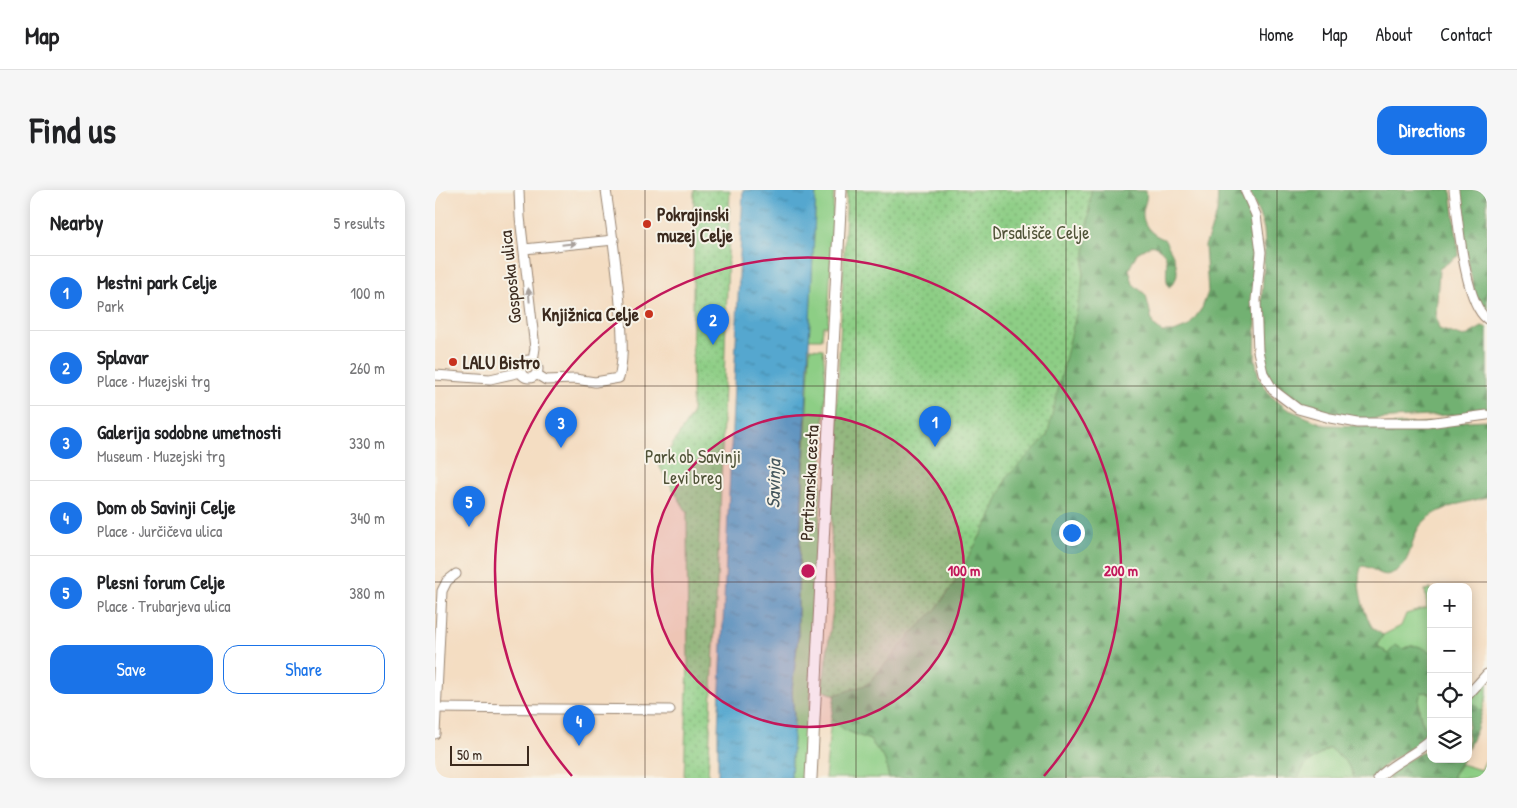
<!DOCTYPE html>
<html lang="en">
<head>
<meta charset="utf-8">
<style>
  body { margin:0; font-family:"Patrick Hand",sans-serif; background:#f6f6f6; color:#202124 }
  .controls { position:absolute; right:15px; bottom:15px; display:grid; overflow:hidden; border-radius:10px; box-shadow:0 2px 12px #0003 }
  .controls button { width:45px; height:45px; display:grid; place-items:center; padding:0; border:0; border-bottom:1px solid #e0e0e0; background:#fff; color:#202124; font:25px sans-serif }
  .scale { position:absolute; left:15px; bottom:12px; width:79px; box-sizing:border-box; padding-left:5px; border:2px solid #3b2a1e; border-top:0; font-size:14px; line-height:18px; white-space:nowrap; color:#3b2a1e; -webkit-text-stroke:4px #f7f3e8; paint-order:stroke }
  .you { position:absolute; left:636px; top:342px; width:18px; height:18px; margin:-12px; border:4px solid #fff; border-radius:50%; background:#1a73e8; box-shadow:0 0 0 8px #1a73e833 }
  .badge { display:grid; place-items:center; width:32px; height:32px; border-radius:50%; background:#1a73e8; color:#fff; font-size:16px; font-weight:700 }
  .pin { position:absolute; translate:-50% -41px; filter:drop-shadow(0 1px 2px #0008) }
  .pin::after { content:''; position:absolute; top:26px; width:18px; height:15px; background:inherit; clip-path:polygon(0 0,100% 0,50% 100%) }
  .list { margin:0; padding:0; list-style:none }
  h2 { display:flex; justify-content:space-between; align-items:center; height:65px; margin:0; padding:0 20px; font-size:21px }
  h2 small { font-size:16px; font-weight:400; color:#757577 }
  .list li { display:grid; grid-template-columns:32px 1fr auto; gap:15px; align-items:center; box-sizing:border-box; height:75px; padding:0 20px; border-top:1px solid #e0e0e0 }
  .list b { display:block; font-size:19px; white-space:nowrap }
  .list p { margin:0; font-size:16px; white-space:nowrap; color:#757577 }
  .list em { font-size:16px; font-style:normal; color:#757577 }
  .actions { display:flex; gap:10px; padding:15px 20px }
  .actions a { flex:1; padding:11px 0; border:1px solid #1a73e8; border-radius:15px; text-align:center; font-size:18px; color:#1a73e8 }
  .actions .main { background:#1a73e8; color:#fff }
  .icon { flex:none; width:28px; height:28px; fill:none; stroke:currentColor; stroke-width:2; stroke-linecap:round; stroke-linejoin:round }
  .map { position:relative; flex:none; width:1052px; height:588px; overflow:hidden; border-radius:15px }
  header { display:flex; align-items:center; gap:30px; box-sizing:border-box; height:70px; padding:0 25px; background:#fff; border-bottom:1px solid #e0e0e0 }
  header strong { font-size:24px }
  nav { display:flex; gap:28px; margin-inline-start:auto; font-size:18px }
  .intro { display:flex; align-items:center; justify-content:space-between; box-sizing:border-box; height:120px; padding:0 30px }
  h1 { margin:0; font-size:35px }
  .button { padding:12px 22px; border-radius:15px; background:#1a73e8; color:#fff; font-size:18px; font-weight:700 }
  main { display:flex; gap:30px; padding:0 30px }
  aside { flex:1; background:#fff; border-radius:15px; box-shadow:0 2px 12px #0003 }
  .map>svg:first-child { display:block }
</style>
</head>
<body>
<header>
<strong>Map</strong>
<nav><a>Home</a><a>Map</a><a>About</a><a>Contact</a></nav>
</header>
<div class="intro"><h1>Find us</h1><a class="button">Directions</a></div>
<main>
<aside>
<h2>Nearby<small>5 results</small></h2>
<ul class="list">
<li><span class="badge">1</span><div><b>Mestni park Celje</b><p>Park</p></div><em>100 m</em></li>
<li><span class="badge">2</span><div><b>Splavar</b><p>Place · Muzejski trg</p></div><em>260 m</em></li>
<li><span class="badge">3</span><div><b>Galerija sodobne umetnosti</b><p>Museum · Muzejski trg</p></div><em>330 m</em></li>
<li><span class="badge">4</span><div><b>Dom ob Savinji Celje</b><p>Place · Jurčičeva ulica</p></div><em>340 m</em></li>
<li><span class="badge">5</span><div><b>Plesni forum Celje</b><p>Place · Trubarjeva ulica</p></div><em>380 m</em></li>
</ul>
<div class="actions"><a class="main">Save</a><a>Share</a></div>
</aside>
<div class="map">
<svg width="1052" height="588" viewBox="0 0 1052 588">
  <defs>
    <pattern id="forest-firs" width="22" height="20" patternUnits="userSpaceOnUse" patternTransform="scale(1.25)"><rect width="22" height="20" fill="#72b172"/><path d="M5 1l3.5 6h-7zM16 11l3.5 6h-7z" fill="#5f905d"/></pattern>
    <pattern id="park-dots" width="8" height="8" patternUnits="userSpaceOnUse" patternTransform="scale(1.25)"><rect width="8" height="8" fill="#8dce85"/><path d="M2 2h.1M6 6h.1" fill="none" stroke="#74a76c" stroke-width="1.8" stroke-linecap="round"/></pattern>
    <pattern id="water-ripples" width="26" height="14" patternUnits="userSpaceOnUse" patternTransform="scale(1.25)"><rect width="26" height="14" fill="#54a7cf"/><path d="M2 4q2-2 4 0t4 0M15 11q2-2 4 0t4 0" fill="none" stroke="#4788a7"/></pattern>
  </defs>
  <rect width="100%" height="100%" fill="#f7f3e8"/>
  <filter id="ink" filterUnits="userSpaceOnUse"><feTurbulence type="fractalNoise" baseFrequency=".02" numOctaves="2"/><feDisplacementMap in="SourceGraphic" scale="10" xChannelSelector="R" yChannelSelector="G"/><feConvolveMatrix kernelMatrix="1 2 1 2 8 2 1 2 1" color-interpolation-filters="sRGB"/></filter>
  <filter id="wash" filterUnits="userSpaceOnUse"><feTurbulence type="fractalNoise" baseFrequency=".0096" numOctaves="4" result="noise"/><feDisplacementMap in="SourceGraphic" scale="20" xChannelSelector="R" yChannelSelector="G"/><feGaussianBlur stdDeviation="1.12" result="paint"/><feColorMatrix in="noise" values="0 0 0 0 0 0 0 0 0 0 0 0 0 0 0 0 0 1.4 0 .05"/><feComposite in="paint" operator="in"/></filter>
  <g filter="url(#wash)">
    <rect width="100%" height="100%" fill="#f4ddc2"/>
    <g fill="#8dce85" stroke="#647c52">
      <path d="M 381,0 L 399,0 L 393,136 L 388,136 L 387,149 L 374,149 Z"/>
      <path d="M 375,158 L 388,159 L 391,194 L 378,473 L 369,588 L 356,588 L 359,527 L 357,500 L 363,448 L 363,397 Z"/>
      <path d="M 996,399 L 996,462 L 976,456 L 953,464 L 942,455 L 948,445 L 966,436 L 971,424 L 992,418 L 990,400 Z"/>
      <path d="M 1052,486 L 1052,505 L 1047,522 L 1035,510 L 1038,503 Z"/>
      <path d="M 991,502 L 996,505 L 995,546 C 987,535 980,516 986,503 Z"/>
      <path d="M 396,529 L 410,540 L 435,550 L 450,570 L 454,588 L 390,588 Z"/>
      <path d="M 895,558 C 905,566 916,574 919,588 L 863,588 L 869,575 Z"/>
      <path d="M 1052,568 L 1052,588 L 1018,588 L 1018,585 L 1026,574 L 1046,580 Z"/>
    </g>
    <g fill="url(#forest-firs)" stroke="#566e48">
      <path d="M 656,0 L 711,1 C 713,9 709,14 708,22 C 707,35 717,45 729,49 C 737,62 751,85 734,97 C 726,81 742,64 716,55 L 702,63 L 694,79 L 698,94 L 711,105 L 718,135 L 727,142 L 739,142 L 754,136 L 767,118 L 773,102 L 770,56 L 782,23 L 783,0 L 804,0 L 819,32 L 823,52 L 820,168 L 824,188 L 836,206 L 852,219 L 890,235 L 931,236 L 1052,230 L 1052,307 C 1030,313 1000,317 985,336 C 974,351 978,376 955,384 C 946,388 937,376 927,376 C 919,389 929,426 938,438 C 941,441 945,443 948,445 L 942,455 L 953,464 L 960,455 L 968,459 C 982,453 983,456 996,462 L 996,505 L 991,502 L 986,503 C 980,516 987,535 995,546 L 952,573 L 938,588 L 919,588 C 916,574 905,566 894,558 L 870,575 L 863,588 L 454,588 L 450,570 L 435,550 L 410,540 L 396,529 L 400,505 L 419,475 L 501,419 L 519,393 L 555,328 L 646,103 Z"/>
      <path d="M 813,0 L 1016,0 L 1024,65 L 1004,79 L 1001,127 L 1004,139 L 1029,147 L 1047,137 L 1052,138 L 1052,223 L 938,229 L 904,227 L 889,225 L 857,212 L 843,202 L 831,182 L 827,164 L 826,123 L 830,52 L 829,39 L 824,24 Z"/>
      <path d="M 1023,0 L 1052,0 L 1052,125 L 1041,110 L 1031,61 Z"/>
      <path d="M 1035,510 L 1047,522 L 1041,541 L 1033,558 L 1033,512 Z"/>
      <path d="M 996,557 L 996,569 L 1028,569 L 1018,585 L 1018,588 L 952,588 L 968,573 Z"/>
    </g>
    <g fill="url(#park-dots)" stroke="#647c52">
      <path d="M 259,0 L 295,0 L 285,324 L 273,588 L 249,588 L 253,474 L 252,322 L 224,276 L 257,224 Z"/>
      <path d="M 412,0 L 656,0 L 646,103 L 612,246 L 572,287 L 555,328 L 519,393 L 501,419 L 477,443 L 433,494 L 400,505 L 387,500 L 399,412 L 396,339 Z"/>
    </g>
    <path fill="url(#water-ripples)" stroke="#486876" d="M 308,0 L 381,0 L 363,397 L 363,448 L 357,500 L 359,527 L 356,588 L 283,588 L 283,541 Z"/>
  </g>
  <g filter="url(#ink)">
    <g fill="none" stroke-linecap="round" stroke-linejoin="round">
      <g stroke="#988470" stroke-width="11">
        <g id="minor">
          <path d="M 84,0 L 85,27 L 100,158 L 98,171"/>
          <path d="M 810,0 L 821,25 L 826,62 L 821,110 L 823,161 L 828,183 L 838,200 L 863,219 L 895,228 L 923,233 L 993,233 L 1052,225"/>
          <path d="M 1019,0 C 1023,29 1029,112 1052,129"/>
          <path d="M 89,59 L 179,50"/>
          <circle cx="94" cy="179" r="9"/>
          <path d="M 101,184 L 111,190 L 140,189 L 160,192 L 184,188 C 189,168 187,147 186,126 C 183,84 177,42 171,0"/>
          <path d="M 0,185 L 55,189 L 86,182"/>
          <path d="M 1033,505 L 1052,484"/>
          <path d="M 0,518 L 235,520"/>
          <path d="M 0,544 L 7,401 L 12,391 L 21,384"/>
          <path d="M 943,588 C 958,572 980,565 996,550"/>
        </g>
      </g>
      <g stroke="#988470" stroke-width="13">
        <path id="tertiary" d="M 376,588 L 406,0"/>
      </g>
      <use href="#minor" stroke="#fff" stroke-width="9"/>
      <use href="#tertiary" stroke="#fff" stroke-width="11"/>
    </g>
    <defs><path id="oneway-solid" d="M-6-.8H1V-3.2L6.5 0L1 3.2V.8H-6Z" transform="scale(1.25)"/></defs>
    <g fill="#a79f9a">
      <use href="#oneway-solid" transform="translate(134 54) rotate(-6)"/>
      <use href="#oneway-solid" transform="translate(94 105) rotate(-95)"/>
    </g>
  </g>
  <path fill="none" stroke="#3b2a1e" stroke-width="1" stroke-opacity="0.55" d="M 210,0 L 210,588M 421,0 L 421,588M 631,0 L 631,588M 842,0 L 842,588M 0,196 L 1052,196M 0,392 L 1052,392"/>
  <circle cx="373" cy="381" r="156" fill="#c2185b" fill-opacity=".12"/>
  <g fill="none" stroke="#c2185b" stroke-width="2.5">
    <circle cx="373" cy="381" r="156"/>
    <path d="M137 586A313 313 0 1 1 609 586"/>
  </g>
  <g fill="#c8321e" stroke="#f7f3e8" stroke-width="2">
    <circle cx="212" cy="34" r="5"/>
    <circle cx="214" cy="124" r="5"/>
    <circle cx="18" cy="172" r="5"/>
  </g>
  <g text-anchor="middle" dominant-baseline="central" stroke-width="4" stroke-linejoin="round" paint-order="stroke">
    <g font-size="18" font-weight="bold" fill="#3b2a1e" stroke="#f7f3e8" text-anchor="start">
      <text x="222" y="24">Pokrajinski<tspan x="222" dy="21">muzej Celje</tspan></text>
      <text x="204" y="124" text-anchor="end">Knjižnica Celje</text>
      <text x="28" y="172">LALU Bistro</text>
    </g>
    <g font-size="18" fill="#505338" stroke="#f7f3e8">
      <text x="606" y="42">Drsališče Celje</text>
      <text x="258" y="266">Park ob Savinji<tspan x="258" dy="21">Levi breg</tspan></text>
    </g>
    <g font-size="18" fill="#3b2a1e" stroke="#f7f3e8">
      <text transform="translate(75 87) rotate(-96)">Gosposka ulica</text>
      <text transform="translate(374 293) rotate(-87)">Partizanska cesta</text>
    </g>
    <g font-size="19" font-style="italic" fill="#44565c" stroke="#f7f3e8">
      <text transform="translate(338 294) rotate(-89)">Savinja</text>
    </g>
  </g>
  <circle cx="373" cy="381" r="8" fill="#c2185b" stroke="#f7f3e8" stroke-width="2.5"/>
  <g font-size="15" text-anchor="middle" font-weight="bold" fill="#c2185b" stroke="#f7f3e8" stroke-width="4" stroke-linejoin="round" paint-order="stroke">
    <text x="529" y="386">100 m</text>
    <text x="686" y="386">200 m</text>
  </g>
</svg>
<div class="controls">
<button>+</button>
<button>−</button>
<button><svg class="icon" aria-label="locate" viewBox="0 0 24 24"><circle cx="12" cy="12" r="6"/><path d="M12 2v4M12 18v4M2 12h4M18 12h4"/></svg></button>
<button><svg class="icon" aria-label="layers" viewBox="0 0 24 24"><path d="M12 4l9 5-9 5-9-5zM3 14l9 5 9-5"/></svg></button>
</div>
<div class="scale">50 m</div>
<div class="you"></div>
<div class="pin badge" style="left:500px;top:257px">1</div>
<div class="pin badge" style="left:278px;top:155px">2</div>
<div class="pin badge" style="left:126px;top:258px">3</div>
<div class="pin badge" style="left:144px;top:556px">4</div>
<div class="pin badge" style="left:34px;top:337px">5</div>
</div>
</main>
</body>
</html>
